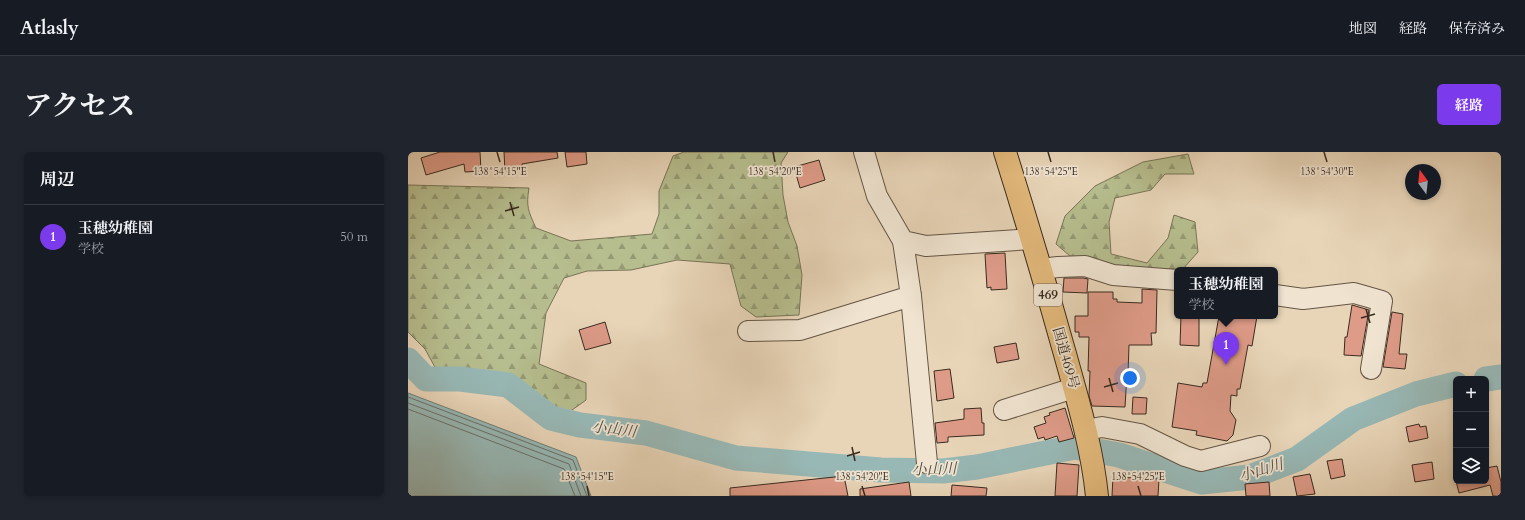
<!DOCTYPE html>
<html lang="ja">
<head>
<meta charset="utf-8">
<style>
  body { margin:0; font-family:Cardo,"Noto Serif JP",serif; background:#20242c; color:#f1f3f6 }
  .controls { position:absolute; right:12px; bottom:12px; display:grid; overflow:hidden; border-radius:6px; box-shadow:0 2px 6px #0003 }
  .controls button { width:36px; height:36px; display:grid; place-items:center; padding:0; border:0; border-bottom:1px solid #363941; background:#171b24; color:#f1f3f6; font:20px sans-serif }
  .compass { position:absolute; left:997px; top:12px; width:36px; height:36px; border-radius:50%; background:#171b24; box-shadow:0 2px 6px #0003; rotate:345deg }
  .you { position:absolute; left:722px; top:226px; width:14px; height:14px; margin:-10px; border:3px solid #fff; border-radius:50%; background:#1a73e8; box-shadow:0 0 0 6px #1a73e833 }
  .badge { display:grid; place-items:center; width:26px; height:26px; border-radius:50%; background:#7c3aed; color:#fff; font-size:13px; font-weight:700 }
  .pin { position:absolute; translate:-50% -33px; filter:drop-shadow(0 1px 2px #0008) }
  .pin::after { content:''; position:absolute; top:21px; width:14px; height:12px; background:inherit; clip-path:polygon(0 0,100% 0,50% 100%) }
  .popup { position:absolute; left:766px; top:115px; width:104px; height:52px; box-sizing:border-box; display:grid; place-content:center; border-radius:6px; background:#171b24; filter:drop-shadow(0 1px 3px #0005); font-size:13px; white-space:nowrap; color:#9ea1a6 }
  .popup b { font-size:15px; color:#f1f3f6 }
  .popup::after { content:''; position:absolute; left:50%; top:100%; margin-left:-8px; border:8px solid transparent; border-top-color:#171b24 }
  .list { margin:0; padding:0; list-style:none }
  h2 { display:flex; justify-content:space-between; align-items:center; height:52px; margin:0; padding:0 16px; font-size:17px }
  h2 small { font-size:13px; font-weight:400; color:#9ea1a6 }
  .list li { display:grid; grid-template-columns:26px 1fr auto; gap:12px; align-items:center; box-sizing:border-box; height:64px; padding:0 16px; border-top:1px solid #363941 }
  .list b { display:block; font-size:15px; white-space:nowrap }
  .list p { margin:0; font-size:13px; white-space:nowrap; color:#9ea1a6 }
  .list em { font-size:13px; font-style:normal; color:#9ea1a6 }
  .icon { flex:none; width:22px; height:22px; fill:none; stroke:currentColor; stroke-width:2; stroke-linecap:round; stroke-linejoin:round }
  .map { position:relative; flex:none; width:1093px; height:344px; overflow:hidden; border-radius:6px }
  header { display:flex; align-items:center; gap:24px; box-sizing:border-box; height:56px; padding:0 20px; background:#171b24; border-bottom:1px solid #363941 }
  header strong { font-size:19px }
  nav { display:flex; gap:22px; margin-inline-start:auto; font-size:14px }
  .intro { display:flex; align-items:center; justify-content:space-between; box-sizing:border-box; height:96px; padding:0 24px }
  h1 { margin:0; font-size:28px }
  .button { padding:10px 18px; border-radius:6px; background:#7c3aed; color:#fff; font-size:14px; font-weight:700 }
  main { display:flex; gap:24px; padding:0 24px }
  aside { flex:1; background:#171b24; border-radius:6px; box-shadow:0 2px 6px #0003 }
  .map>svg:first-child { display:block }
</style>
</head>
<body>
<header>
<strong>Atlasly</strong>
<nav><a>地図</a><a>経路</a><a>保存済み</a></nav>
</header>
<div class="intro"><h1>アクセス</h1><a class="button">経路</a></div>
<main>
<aside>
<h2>周辺<small></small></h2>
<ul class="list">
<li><span class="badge">1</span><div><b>玉穂幼稚園</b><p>学校</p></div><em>50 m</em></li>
</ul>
</aside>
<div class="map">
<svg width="1093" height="344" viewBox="0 0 1093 344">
  <defs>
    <pattern id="forest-firs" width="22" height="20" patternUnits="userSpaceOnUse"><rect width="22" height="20" fill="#b6bd8e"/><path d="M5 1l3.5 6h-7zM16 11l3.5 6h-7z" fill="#959a73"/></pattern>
  </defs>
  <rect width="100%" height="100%" fill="#e8d5b8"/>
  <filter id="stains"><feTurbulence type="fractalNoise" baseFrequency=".005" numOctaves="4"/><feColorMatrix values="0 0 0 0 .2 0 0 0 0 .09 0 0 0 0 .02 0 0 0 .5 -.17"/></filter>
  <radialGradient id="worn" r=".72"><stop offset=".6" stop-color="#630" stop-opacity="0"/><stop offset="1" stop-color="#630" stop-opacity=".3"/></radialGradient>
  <g fill="url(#forest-firs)" stroke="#787456">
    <path d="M 276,0 L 380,0 L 373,11 L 375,43 L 380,70 L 389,94 L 394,123 L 391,163 L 348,165 L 333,154 L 322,112 L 269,108 L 223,118 L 179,119 L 156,126 L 138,161 L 131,212 L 178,231 L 178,248 L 157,263 L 93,226 L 34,228 L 17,197 L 0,180 L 0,33 L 121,36 C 118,54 120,59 128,76 L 163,89 L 244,82 L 251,62 L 251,39 L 265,4 Z"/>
    <path d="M 780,2 L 786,22 L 757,22 L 743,38 L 707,46 L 701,70 L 703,102 L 739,111 L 760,86 L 766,63 L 787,70 L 790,100 L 774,118 L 703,114 L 662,104 L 648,92 L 657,64 L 687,34 L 735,10 Z"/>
  </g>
  <path fill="#98b8b5" stroke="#727f79" d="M 0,241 L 168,305 L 183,344 L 0,344 Z"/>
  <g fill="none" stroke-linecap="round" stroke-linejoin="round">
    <g stroke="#68716a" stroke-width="1">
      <path d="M 0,245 L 165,308 L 179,344"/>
      <path d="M 0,251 L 161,312 L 173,344"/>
      <path d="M 0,257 L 156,317 L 167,344"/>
    </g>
    <g stroke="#98b8b5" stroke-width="25">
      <path d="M 0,208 L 18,227 L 52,227 L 100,233 L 143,266 L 172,273 L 238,281 L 328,306 L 473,318 L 535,319 L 569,315 L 667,295 L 711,303 L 794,330 L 842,325 L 889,307 L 945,267 L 1008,242 L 1048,232"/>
      <path d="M 1078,227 L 1093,225"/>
    </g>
  </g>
  <g fill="#de9b88" stroke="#392a1f">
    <path d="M 32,0 L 72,0 L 73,19 L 57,20 L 56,12 L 18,23 L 13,6 Z"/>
    <path d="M 96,0 L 149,0 L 150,6 L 114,12 L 114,18 L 97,19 Z"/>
    <path d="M 157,0 L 178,0 L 179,12 L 159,15 Z"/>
    <path d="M 411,8 L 417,28 L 392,36 L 386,15 Z"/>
    <path d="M 597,101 L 599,137 L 583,138 L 583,135 L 579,136 L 577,102 Z"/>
    <path d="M 656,126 L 675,126 L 680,127 L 679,141 L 655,140 Z"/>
    <path d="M 734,137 L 749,138 L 748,181 L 743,181 L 744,193 L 721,193 L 720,222 L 719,222 L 717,255 L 684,254 L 681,244 L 682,219 L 680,219 L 681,185 L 671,185 L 671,180 L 667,180 L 667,164 L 680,164 L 680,140 L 705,140 L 705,147 L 709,147 L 709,150 L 734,151 Z"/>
    <path d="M 944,153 L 961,158 L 953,204 L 936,203 L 937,185 L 939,185 Z"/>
    <path d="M 984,160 L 995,162 L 991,202 L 999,202 L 997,217 L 975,215 Z"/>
    <path d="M 773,164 L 791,164 L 791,194 L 772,193 Z"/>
    <path d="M 811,164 L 849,164 L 844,194 L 840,193 L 832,237 L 829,237 L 829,244 L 823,243 L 822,259 L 828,268 L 825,283 L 819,289 L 788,283 L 789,279 L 764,275 L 770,231 L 794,235 L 795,231 L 799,231 Z"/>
    <path d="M 197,170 L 203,191 L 177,198 L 171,178 Z"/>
    <path d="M 608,191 L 611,207 L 589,211 L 586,195 Z"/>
    <path d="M 542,217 L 546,246 L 529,249 L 526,219 Z"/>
    <path d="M 725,245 L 739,246 L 738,262 L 724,262 Z"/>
    <path d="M 573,256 L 574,271 L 576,271 L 576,283 L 540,285 L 540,290 L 529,291 L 527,271 L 556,267 L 556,257 Z"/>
    <path d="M 657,256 L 666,286 L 651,290 L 649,284 L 637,288 L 636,285 L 630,287 L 626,275 L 638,271 L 636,265 L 642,263 L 641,261 Z"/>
    <path d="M 1011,272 L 1012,275 L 1018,274 L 1020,286 L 1001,290 L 998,275 Z"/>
    <path d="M 934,307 L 937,324 L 923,327 L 919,309 Z"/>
    <path d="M 1024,310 L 1026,327 L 1007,330 L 1004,313 Z"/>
    <path d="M 649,311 L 671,313 L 669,344 L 647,344 Z"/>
    <path d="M 1089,314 L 1093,330 L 1093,344 L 1085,344 L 1082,333 L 1051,341 L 1048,329 L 1078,329 L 1078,316 Z"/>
    <path d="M 902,322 L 907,342 L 889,344 L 885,325 Z"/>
    <path d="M 436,324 L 440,344 L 322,344 L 322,336 Z"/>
    <path d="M 705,325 L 751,327 L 750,344 L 704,344 Z"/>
    <path d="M 501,330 L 503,344 L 452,344 L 452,337 Z"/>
    <path d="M 861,330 L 862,344 L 838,344 L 837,332 Z"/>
    <path d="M 544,333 L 579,336 L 578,344 L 543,344 Z"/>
  </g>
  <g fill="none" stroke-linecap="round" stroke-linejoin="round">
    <g stroke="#655545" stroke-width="22">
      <g id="minor">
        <path d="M 456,0 L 469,44 L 495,89 L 518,94 L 624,87"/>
        <path d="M 633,117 L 650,115 L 677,114 L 705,123 L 769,128"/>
        <path d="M 867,143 L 895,147 L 946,141 L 974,149 L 963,217"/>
        <path d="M 503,144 L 519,311"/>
        <path d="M 340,179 L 392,178 L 503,144 L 495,89"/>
        <path d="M 596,258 L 666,236"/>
        <path d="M 678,278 L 694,275 L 732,282 L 777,304 L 793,309 L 852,294"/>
      </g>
    </g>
    <g stroke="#392a1f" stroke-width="24">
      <path id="highway" d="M 597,0 C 618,67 638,134 657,202 C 670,249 684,295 689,344"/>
    </g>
    <use href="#minor" stroke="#f0e4d1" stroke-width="20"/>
    <use href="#highway" stroke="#e4ba7c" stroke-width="22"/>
  </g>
  <path fill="none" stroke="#392a1f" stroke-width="1.5" d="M 89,0 L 92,10M 365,0 L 367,10M 640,0 L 643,10M 916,0 L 919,10M 102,50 L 106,64M 97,59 L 111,55M 958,157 L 962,171M 953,166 L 967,162M 701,226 L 705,240M 696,235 L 710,231M 444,295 L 447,309M 439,304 L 452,300M 179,334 L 181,344M 454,334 L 457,344M 730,334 L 733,344"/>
  <g text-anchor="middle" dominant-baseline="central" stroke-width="3.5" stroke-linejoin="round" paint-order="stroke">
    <rect fill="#f0e4d1" stroke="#706254" stroke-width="1" x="626" y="132" width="28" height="22" rx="3"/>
    <g font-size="13" font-weight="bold" fill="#392a1f">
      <text x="640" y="143">469</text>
    </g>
    <g font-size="14" fill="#392a1f" stroke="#f0e4d1">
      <text transform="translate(658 206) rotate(74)">国道469号</text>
    </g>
    <g font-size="15" font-style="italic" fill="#514e44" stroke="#f0e4d1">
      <text transform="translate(206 277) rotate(7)">小山川</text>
      <text transform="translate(526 317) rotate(-2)">小山川</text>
      <text transform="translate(853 318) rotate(-17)">小山川</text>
    </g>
  </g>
  <g font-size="10" text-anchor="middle" fill="#392a1f" stroke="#f0e4d1" stroke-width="3.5" stroke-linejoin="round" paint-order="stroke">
    <text x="92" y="23">138°54'15"E</text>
    <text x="367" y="23">138°54'20"E</text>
    <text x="643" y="23">138°54'25"E</text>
    <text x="919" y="23">138°54'30"E</text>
    <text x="179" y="328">138°54'15"E</text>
    <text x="454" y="328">138°54'20"E</text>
    <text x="730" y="328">138°54'25"E</text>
  </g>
  <rect width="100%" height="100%" filter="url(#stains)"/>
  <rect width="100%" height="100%" fill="url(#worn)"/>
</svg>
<div class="controls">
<button>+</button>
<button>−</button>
<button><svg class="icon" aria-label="layers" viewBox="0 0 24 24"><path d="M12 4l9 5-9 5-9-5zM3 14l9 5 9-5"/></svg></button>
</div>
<svg class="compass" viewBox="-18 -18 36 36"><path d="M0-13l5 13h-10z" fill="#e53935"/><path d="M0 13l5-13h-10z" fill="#9ea1a6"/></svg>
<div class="you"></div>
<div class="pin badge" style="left:818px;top:213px">1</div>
<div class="popup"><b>玉穂幼稚園</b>学校</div>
</div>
</main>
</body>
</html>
